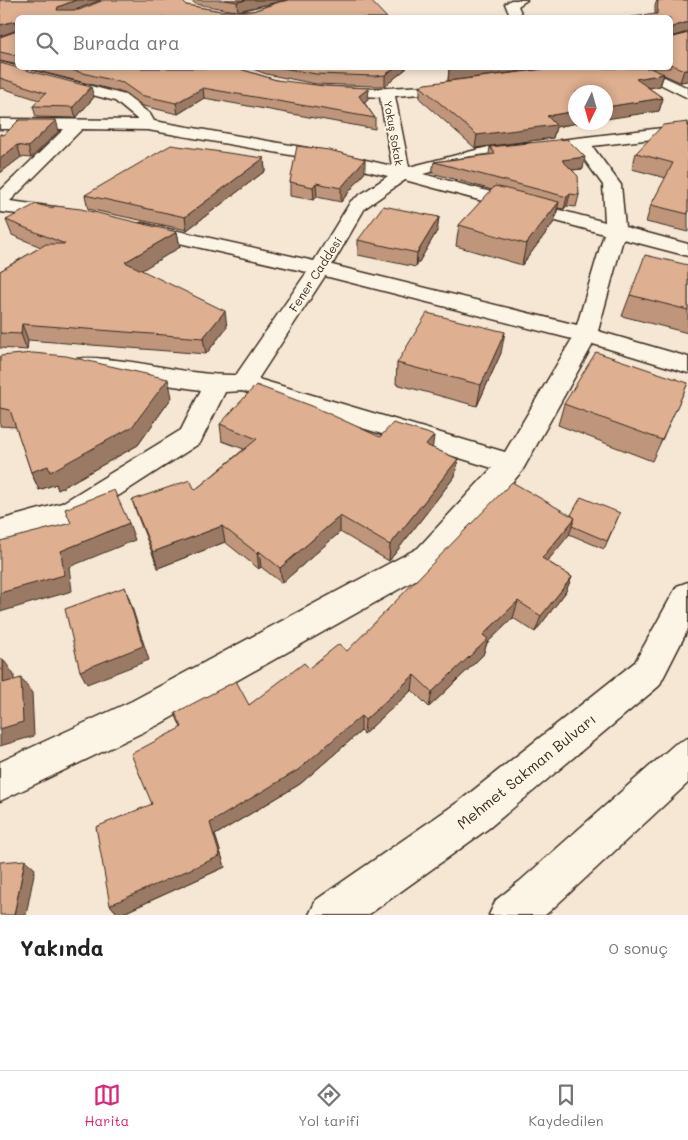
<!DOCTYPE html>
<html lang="tr">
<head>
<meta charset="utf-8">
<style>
  body { margin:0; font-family:Mali,sans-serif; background:#f2f2f2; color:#222 }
  .compass { position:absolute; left:568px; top:85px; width:45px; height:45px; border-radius:50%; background:#fff; box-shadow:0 2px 8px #0003; rotate:185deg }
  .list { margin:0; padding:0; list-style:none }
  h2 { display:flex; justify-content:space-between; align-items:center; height:65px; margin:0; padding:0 20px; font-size:21px }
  h2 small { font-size:16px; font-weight:400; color:#767676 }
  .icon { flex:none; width:28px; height:28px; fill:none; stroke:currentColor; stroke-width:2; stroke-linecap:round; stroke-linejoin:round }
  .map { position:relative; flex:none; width:688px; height:915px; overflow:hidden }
  .search { position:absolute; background:#fff; box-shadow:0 2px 8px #0003; left:15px; right:15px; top:15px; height:55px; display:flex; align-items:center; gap:12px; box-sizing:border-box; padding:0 18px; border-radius:8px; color:#767676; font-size:19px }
  .sheet { height:155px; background:#fff }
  nav { display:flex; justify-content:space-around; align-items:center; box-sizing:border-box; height:70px; border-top:1px solid #e0e0e0; background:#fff; font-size:14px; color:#767676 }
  nav a { display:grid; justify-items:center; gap:2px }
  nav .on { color:#db2777 }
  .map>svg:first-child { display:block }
</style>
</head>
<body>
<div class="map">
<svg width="688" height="915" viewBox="0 0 688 915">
  <rect width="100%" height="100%" fill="#f6e7d4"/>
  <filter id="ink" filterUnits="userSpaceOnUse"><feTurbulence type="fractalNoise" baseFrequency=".02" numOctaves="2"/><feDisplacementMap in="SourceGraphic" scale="10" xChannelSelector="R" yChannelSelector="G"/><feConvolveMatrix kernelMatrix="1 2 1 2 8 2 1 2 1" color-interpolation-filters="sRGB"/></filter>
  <g filter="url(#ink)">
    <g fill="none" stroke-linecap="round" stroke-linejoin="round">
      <g stroke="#3b2a1e" stroke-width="3">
        <g id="street">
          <path d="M 511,0 L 527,0 L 518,6 L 521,13 L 518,18 L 506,18 L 509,13 L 505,4 Z"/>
          <path d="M 0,62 L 125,95 L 150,114 L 154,121 L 330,152 L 392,166 L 380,97 L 331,94 L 324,90 L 326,87 L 368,89 L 463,84 L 465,87 L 458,91 L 395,96 L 409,167 L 488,147 L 526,143 L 532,144 L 534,148 L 532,152 L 488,157 L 423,174 L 605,222 L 603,185 L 576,148 L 560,148 L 558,144 L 560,140 L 688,125 L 688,135 L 592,146 L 621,185 L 625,227 L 688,244 L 688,256 L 623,239 L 598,331 L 688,357 L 688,373 L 593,344 L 522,471 L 440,566 L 158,725 L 0,801 L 0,762 L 132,701 L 418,548 L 492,468 L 242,391 L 225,392 L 200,443 L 81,520 L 0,544 L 0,520 L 62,503 L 181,430 L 201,390 L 86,373 L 77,371 L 74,365 L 77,359 C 90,356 103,359 116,360 C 156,364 196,376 236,375 L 307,272 L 135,233 L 132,229 L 135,225 L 142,223 L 314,261 L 351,201 L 388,176 L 330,162 L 148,130 L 82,129 L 10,201 L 70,209 L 73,213 L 70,217 L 63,219 L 0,212 L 0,191 L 64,129 L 0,129 L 0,119 L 138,120 L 115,101 L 0,70 ZM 405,180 L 604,234 L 577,325 L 332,265 L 365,208 ZM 325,276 L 572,339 L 505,452 L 258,379 Z"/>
          <path d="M 628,68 L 645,68 L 688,88 L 688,98 Z"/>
        </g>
      </g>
      <g stroke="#3b2a1e" stroke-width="3">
        <g id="secondary">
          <path d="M 688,582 L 688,629 L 659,686 L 489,828 L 368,915 L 309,915 L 316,900 L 461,800 L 635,662 L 677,586 Z"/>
          <path d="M 688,738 L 688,783 L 550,911 L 545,915 L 489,915 L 496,900 L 520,881 L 675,744 Z"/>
        </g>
      </g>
      <use href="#street" fill="#fcf5e5" fill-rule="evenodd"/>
      <use href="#secondary" fill="#fcf5e5" fill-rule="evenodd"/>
    </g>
    <g fill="#bf967c" stroke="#3b2a1e" fill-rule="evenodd">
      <path d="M 0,0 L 101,0 L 75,10 L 186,5 L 221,11 L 235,11 L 196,4 L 190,0 L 287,0 L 281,1 L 387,18 L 18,18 L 18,65 L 0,61 L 0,37 L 17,31 L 17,30 ZM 278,2 L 253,11 L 240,11 Z"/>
      <path d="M 657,0 L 688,0 L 688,81 L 680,82 L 664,75 L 660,86 L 649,88 L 663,98 L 659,111 L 576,122 L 582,122 L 556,127 L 553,138 L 475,148 L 420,99 L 420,86 L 448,81 L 449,69 L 452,68 L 548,68 L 475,77 L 552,68 L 670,68 L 670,18 L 655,14 L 655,6 ZM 688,32 L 674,37 L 673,37 Z"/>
      <path d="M 0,63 L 94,97 L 76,118 L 36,117 L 33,106 L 39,100 L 2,88 L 0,89 Z"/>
      <path d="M 26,68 L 237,68 L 276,80 L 368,99 L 364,102 L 375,118 L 375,129 L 204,98 L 178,114 L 143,106 L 125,93 Z"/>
      <path d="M 250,68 L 407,68 L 385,86 L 375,86 L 316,84 L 266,74 Z"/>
      <path d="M 688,122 L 688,232 L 646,222 L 651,205 L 666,178 L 632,169 L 636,153 Z"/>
      <path d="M 59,131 L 31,158 L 21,157 L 0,173 L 0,134 L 4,135 Z"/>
      <path d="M 490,147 L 583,169 L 572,170 L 579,195 L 576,207 L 567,206 L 564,209 L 558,208 L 554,222 L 522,265 L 456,246 L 459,225 L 492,190 L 432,173 L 434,162 L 489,154 Z"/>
      <path d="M 264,158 L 265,171 L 187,230 L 88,209 L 85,195 Z"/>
      <path d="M 365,172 L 341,202 L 317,197 L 314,200 L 290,196 L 290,182 Z"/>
      <path d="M 52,208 L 177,232 L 180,247 L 141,270 L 227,327 L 206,354 L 28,340 L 27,350 L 0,348 L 0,271 L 41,247 L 12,235 L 6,220 Z"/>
      <path d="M 439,217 L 437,231 L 416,267 L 358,255 L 358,240 Z"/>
      <path d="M 688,265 L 688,333 L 622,316 L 630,295 Z"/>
      <path d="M 501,353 L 477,406 L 396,384 L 397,363 Z"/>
      <path d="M 0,356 L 172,397 L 138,445 L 58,490 L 56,484 L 39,490 L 31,472 L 16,427 L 0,426 Z"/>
      <path d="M 688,383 L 652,461 L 558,425 L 564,404 Z"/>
      <path d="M 220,424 L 380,437 L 432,448 L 458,459 L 455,476 L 389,561 L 340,532 L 282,583 L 261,567 L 259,569 L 225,542 L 158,568 L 138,517 L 132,500 L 195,490 L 244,449 L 222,441 Z"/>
      <path d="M 620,513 L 604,549 L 569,534 L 547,561 L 572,577 L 565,593 L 535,632 L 513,618 L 487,643 L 483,655 L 429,707 L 412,690 L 364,734 L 361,731 L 300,784 L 215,835 L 225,867 L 119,915 L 110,905 L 152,804 L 181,728 L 175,713 L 249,705 L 309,668 L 347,651 L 571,515 Z"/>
    </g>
    <g fill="#9b7a65" stroke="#3b2a1e">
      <path d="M 76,0 L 101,0 L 60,16 L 57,10 L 58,7 Z"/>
      <path d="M 246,0 L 287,0 L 238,11 L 237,2 Z"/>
      <path d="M 15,21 L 17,30 L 0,36 L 0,25 Z"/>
      <path d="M 688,22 L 688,32 L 670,37 L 672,27 Z"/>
      <path d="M 395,68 L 407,68 L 385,86 L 385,75 Z"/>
      <path d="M 461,68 L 548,68 L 448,81 L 449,69 Z"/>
      <path d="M 684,70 L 688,70 L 688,81 L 680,82 Z"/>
      <path d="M 664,74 L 660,86 L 632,91 L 636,79 Z"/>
      <path d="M 91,87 L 94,97 L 76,118 L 73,107 Z"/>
      <path d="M 203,88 L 204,98 L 178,114 L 176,103 Z"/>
      <path d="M 369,88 L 368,99 L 359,106 L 359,96 Z"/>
      <path d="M 663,98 L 659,111 L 606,119 L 606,107 Z"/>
      <path d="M 576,111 L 576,122 L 582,122 L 556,127 L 553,138 L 475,148 L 477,135 L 547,116 Z"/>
      <path d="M 56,120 L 59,131 L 31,158 L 28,147 Z"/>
      <path d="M 17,145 L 21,157 L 0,173 L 0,159 Z"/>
      <path d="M 585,157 L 583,169 L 559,171 L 562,160 Z"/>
      <path d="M 264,158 L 265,171 L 187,230 L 185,217 Z"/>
      <path d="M 365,159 L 365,172 L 341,202 L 341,188 Z"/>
      <path d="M 316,183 L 317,197 L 314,200 L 313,187 Z"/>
      <path d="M 570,194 L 567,206 L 564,209 L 567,197 Z"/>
      <path d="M 559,202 L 554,222 L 522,265 L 526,244 Z"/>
      <path d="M 439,217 L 437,231 L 416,267 L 417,253 Z"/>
      <path d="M 177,232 L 180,247 L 129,278 L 125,262 Z"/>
      <path d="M 225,311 L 227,327 L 206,354 L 203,338 Z"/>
      <path d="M 22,324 L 28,340 L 27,350 L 21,334 Z"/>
      <path d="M 505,332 L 501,353 L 477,406 L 481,385 Z"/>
      <path d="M 168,379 L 172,397 L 138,445 L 58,490 L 56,484 L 39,490 L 31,472 Z"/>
      <path d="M 434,436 L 432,452 L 426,445 Z"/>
      <path d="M 458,459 L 455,476 L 389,561 L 390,545 Z"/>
      <path d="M 340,516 L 340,532 L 282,583 L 280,568 Z"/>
      <path d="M 575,518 L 569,535 L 536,575 L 542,558 Z"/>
      <path d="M 129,523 L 135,540 L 69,567 L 72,591 L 0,612 L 0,593 L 61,551 Z"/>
      <path d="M 222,526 L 225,542 L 158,568 L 153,552 Z"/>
      <path d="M 259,551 L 261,567 L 259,569 L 257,553 Z"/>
      <path d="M 572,577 L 565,593 L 535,632 L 541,616 Z"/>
      <path d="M 125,587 L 130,601 L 149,660 L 87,684 L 80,671 Z"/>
      <path d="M 518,601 L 513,618 L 487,643 L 483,655 L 429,707 L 432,692 L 483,635 Z"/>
      <path d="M 3,659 L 14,675 L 14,698 L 3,683 Z"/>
      <path d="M 414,675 L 412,690 L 364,734 L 365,720 Z"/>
      <path d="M 21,678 L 32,693 L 34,736 L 0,746 L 0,729 Z"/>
      <path d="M 361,716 L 361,731 L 300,784 L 215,835 L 225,867 L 119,915 L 110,905 L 210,823 Z"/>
      <path d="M 25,860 L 35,869 L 26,915 L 14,915 Z"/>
    </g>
    <g fill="#deaf90" stroke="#3b2a1e">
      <path d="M 0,0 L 76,0 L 58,7 L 57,10 L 79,10 L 104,0 L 181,0 L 186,5 L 221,11 L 253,11 L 279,2 L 289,0 L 370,0 L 387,18 L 18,18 L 18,56 L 0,52 L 0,37 L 17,31 L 17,22 L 15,21 L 0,25 Z"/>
      <path d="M 225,0 L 246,0 L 237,2 Z"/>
      <path d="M 658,0 L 688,0 L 688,22 L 672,27 L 672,36 L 674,37 L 688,33 L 688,70 L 684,70 L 670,64 L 670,18 L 623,18 L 657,14 Z"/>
      <path d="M 0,63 L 18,68 L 91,87 L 73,107 L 33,106 L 46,93 L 0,78 Z"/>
      <path d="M 63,68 L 237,68 L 276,80 L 324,86 L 369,88 L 359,96 L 375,118 L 203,88 L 176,103 L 140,95 L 123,83 Z"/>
      <path d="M 283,68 L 395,68 L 385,75 L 375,76 L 316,74 Z"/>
      <path d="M 552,68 L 650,68 L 664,74 L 636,79 L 663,98 L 606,107 L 606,92 L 576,92 L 576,111 L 547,116 L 556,125 L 477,135 L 420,86 L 425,84 Z"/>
      <path d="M 19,120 L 56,120 L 28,147 L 17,145 L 0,159 L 0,134 L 4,135 Z"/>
      <path d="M 688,122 L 688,214 L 651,205 L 673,163 L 636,153 L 663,125 Z"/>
      <path d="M 567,139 L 585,157 L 562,160 L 578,176 L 579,195 L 570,194 L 567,197 L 434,162 L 495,154 L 490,147 Z"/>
      <path d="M 171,145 L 264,158 L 185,217 L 85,195 Z"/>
      <path d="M 297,146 L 329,150 L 365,159 L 341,188 L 316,183 L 313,187 L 290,182 Z"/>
      <path d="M 495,186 L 559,202 L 526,244 L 459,225 Z"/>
      <path d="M 36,204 L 52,208 L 55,206 L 81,209 L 177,232 L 125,262 L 225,311 L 203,338 L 22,324 L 21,334 L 0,333 L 0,271 L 46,244 L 65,244 L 6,220 Z"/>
      <path d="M 383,206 L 439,217 L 417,253 L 358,240 Z"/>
      <path d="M 645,255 L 688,265 L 688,310 L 630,295 Z"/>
      <path d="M 427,313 L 505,332 L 481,385 L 397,363 Z"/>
      <path d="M 596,352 L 688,383 L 662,440 L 564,404 Z"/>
      <path d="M 33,353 L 66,356 L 168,379 L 132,427 L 50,472 L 48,466 L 31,472 L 10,410 L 0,408 L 0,356 Z"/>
      <path d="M 256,385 L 312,406 L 380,437 L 393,423 L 427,433 L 434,436 L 426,445 L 458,459 L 390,545 L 340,516 L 280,568 L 259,551 L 257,553 L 222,526 L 153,552 L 132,500 L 190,480 L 195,490 L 257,439 L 220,424 Z"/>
      <path d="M 512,482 L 575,518 L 542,558 L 572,577 L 541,616 L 518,601 L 483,635 L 488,639 L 432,692 L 414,675 L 365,720 L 361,716 L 298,770 L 210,823 L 220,856 L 110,905 L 96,827 L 152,804 L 131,754 L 182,727 L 175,713 L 236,681 L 249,705 L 304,663 L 309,668 L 339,644 L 347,651 Z"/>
      <path d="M 114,490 L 129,523 L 61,551 L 64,575 L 0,593 L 0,541 L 71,523 L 65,509 Z"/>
      <path d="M 581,497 L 620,513 L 607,541 L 572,526 L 575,518 L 571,515 Z"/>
      <path d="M 125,587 L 143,646 L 80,671 L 65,609 Z"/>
      <path d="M 3,659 L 3,683 L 21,678 L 23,722 L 0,729 L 0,660 Z"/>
      <path d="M 25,860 L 14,915 L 0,915 L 0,862 Z"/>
    </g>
  </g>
  <g text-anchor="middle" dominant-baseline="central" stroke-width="4" stroke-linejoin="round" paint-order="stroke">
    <g font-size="11" fill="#3b2a1e" stroke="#fcf5e5">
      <text transform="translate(394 133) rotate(80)">Yokuş Sokak</text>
    </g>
    <g font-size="12" fill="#3b2a1e" stroke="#fcf5e5">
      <text transform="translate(315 274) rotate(-57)">Fener Caddesi</text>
    </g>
    <g font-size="15" fill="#3b2a1e" stroke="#fcf5e5">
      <text transform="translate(526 771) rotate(-39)">Mehmet Sakman Bulvarı</text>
    </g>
  </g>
</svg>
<svg class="compass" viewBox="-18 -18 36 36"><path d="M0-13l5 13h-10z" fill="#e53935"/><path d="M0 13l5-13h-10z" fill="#767676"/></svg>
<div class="search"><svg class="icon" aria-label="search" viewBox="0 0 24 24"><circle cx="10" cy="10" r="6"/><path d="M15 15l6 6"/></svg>Burada ara</div>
</div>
<section class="sheet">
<h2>Yakında<small>0 sonuç</small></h2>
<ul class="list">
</ul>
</section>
<nav>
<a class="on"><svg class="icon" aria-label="map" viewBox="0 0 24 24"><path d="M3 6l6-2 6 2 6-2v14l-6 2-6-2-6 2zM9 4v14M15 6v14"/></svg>Harita</a>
<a><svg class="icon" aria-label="directions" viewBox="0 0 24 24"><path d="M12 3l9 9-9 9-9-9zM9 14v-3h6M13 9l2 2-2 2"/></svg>Yol tarifi</a>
<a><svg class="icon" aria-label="saved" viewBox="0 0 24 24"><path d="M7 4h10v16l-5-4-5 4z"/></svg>Kaydedilen</a>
</nav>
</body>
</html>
